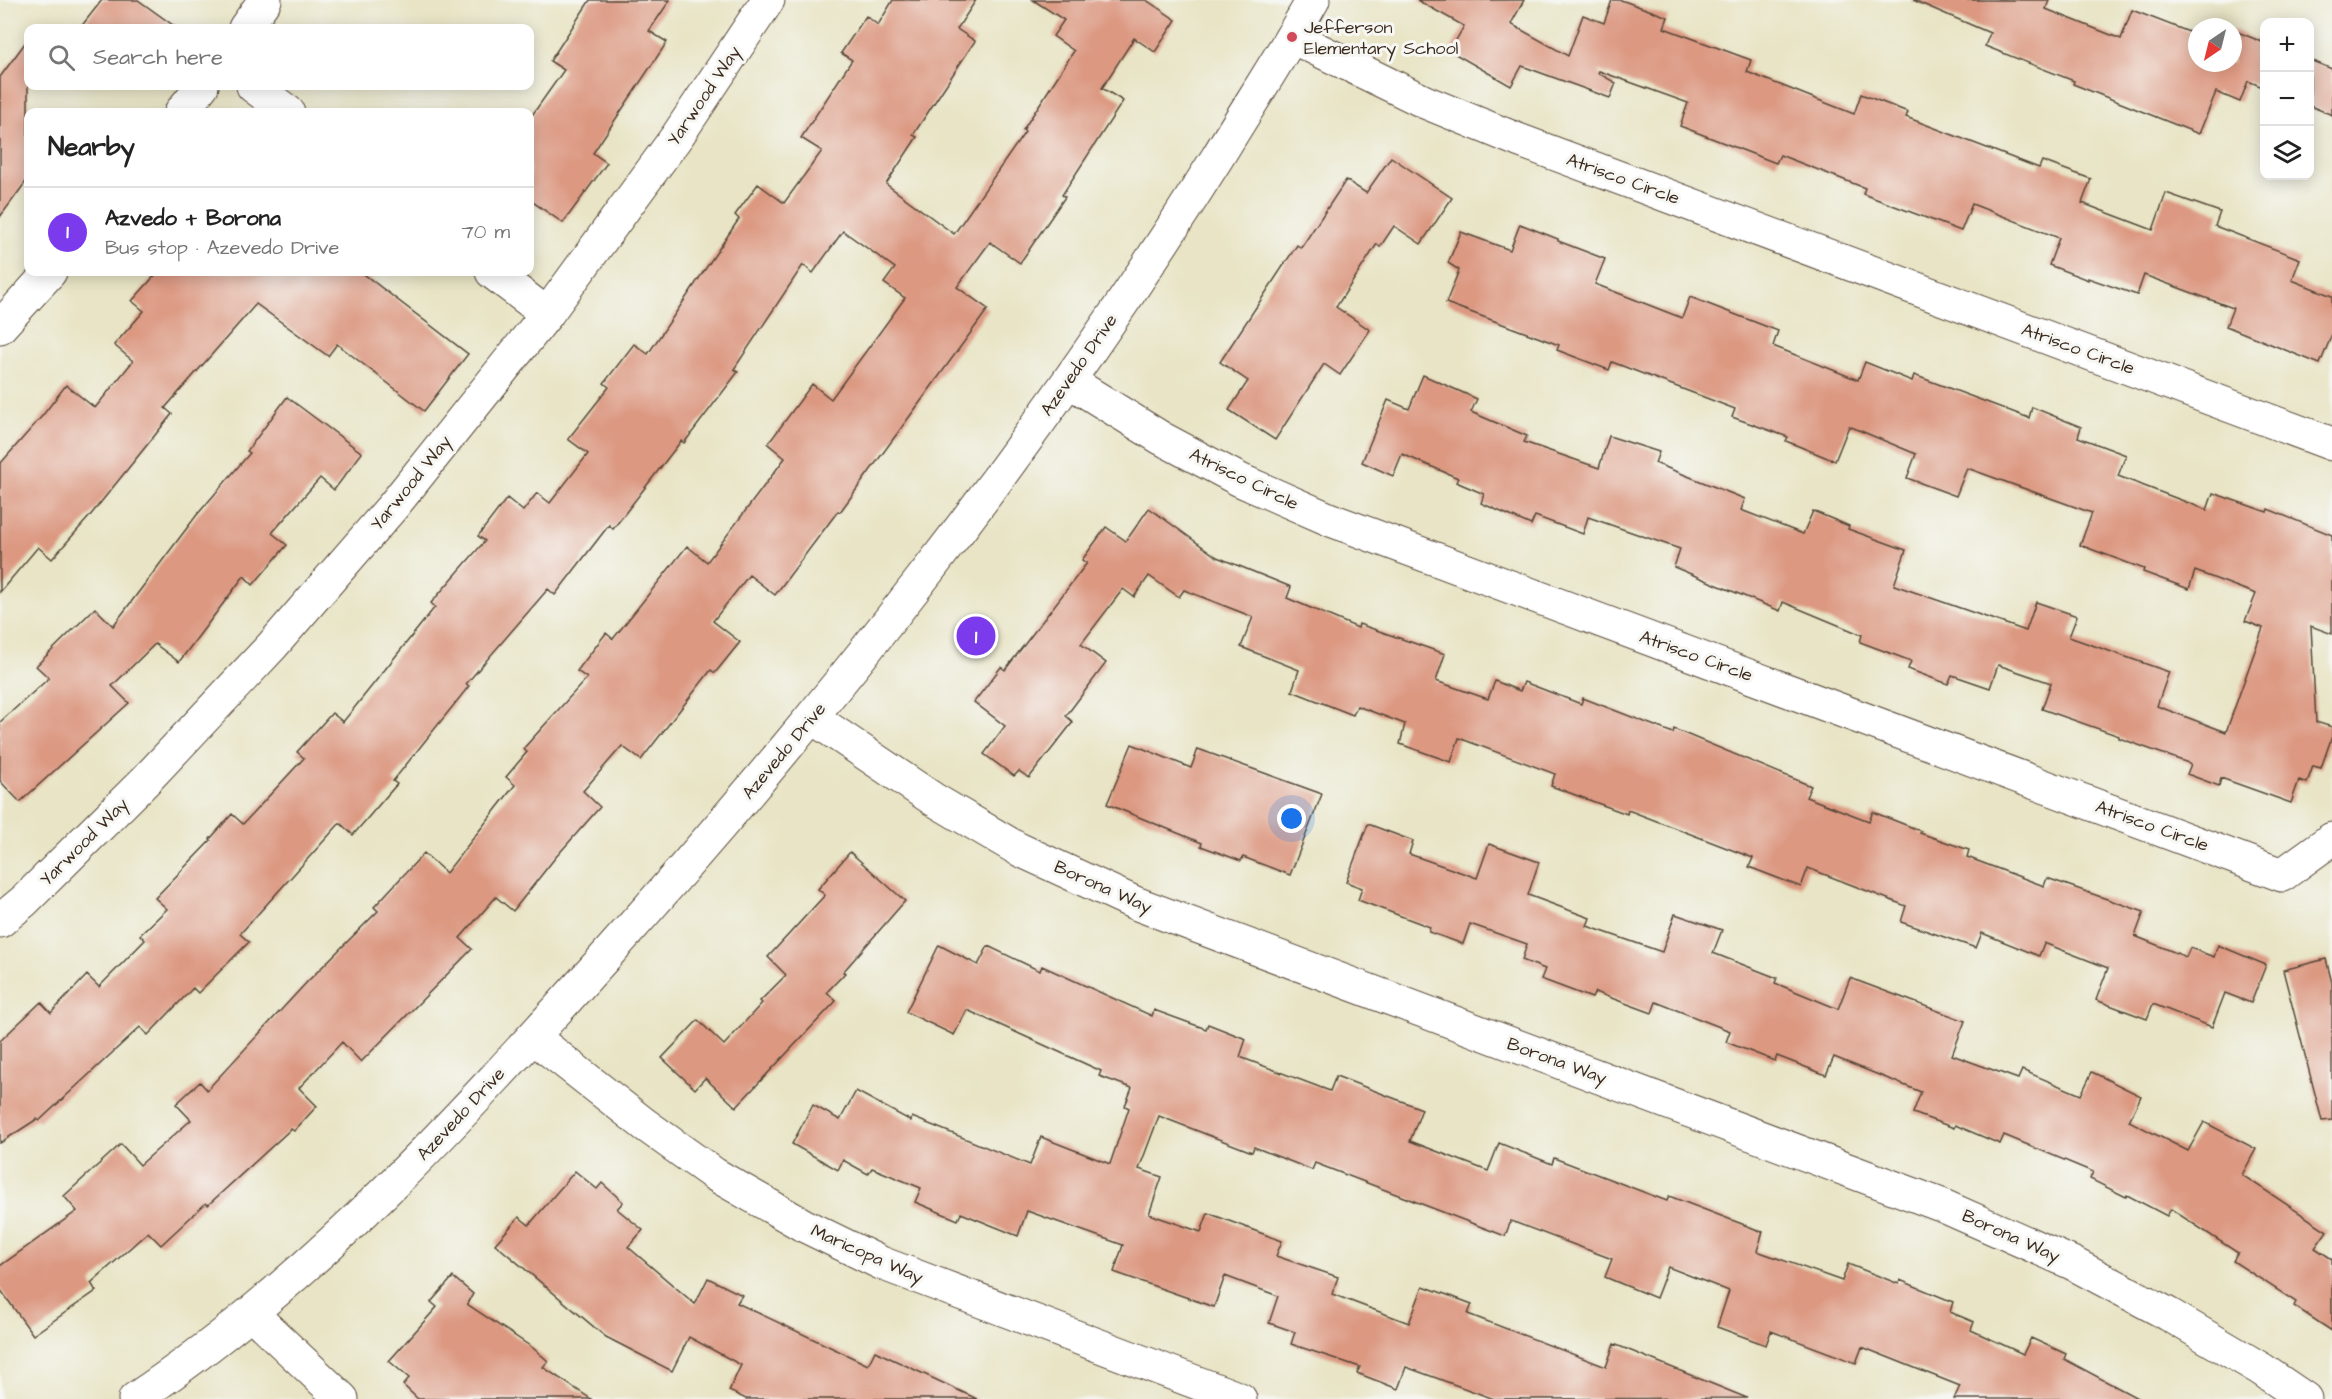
<!DOCTYPE html>
<html lang="en">
<head>
<meta charset="utf-8">
<style>
  body { margin:0; font-family:"Architects Daughter",sans-serif; background:#f2f2f2; color:#222 }
  .controls { position:absolute; right:18px; top:18px; display:grid; overflow:hidden; border-radius:12px; box-shadow:0 3px 15px #0003 }
  .controls button { width:54px; height:54px; display:grid; place-items:center; padding:0; border:0; border-bottom:2px solid #e0e0e0; background:#fff; color:#222; font:30px sans-serif }
  .compass { position:absolute; left:2188px; top:18px; width:54px; height:54px; border-radius:50%; background:#fff; box-shadow:0 3px 15px #0003; rotate:215deg }
  .you { position:absolute; left:1292px; top:819px; width:21px; height:21px; margin:-15px; border:4px solid #fff; border-radius:50%; background:#1a73e8; box-shadow:0 0 0 9px #1a73e833 }
  .badge { display:grid; place-items:center; width:39px; height:39px; border-radius:50%; background:#7c3aed; color:#fff; font-size:20px; font-weight:700 }
  .pin { position:absolute; translate:-50% -50%; border:3px solid #fff; box-shadow:0 2px 6px #0006 }
  .list { margin:0; padding:0; list-style:none }
  h2 { display:flex; justify-content:space-between; align-items:center; height:78px; margin:0; padding:0 24px; font-size:26px }
  h2 small { font-size:20px; font-weight:400; color:#767676 }
  .list li { display:grid; grid-template-columns:39px 1fr auto; gap:18px; align-items:center; box-sizing:border-box; height:90px; padding:0 24px; border-top:2px solid #e0e0e0 }
  .list b { display:block; font-size:22px; white-space:nowrap }
  .list p { margin:0; font-size:20px; white-space:nowrap; color:#767676 }
  .list em { font-size:20px; font-style:normal; color:#767676 }
  .icon { flex:none; width:33px; height:33px; fill:none; stroke:currentColor; stroke-width:2; stroke-linecap:round; stroke-linejoin:round }
  .map { position:relative; flex:none; width:2332px; height:1399px; overflow:hidden }
  .search { position:absolute; background:#fff; box-shadow:0 3px 15px #0003; left:24px; top:24px; width:510px; height:66px; display:flex; align-items:center; gap:15px; box-sizing:border-box; padding:0 21px; border-radius:12px; color:#767676; font-size:22px }
  .panel { position:absolute; background:#fff; box-shadow:0 3px 15px #0003; left:24px; top:108px; width:510px; height:168px; border-radius:12px }
  .map>svg:first-child { display:block }
</style>
</head>
<body>
<div class="map">
<svg width="2332" height="1399" viewBox="0 0 2332 1399">
  <rect width="100%" height="100%" fill="#f6f6f2"/>
  <filter id="ink" filterUnits="userSpaceOnUse"><feTurbulence type="fractalNoise" baseFrequency=".0167" numOctaves="2"/><feDisplacementMap in="SourceGraphic" scale="12" xChannelSelector="R" yChannelSelector="G"/><feConvolveMatrix kernelMatrix="1 2 1 2 8 2 1 2 1" color-interpolation-filters="sRGB"/></filter>
  <filter id="wash" filterUnits="userSpaceOnUse"><feTurbulence type="fractalNoise" baseFrequency=".008" numOctaves="4" result="noise"/><feDisplacementMap in="SourceGraphic" scale="24" xChannelSelector="R" yChannelSelector="G"/><feGaussianBlur stdDeviation="1.35" result="paint"/><feColorMatrix in="noise" values="0 0 0 0 0 0 0 0 0 0 0 0 0 0 0 0 0 1.4 0 .05"/><feComposite in="paint" operator="in"/></filter>
  <g filter="url(#wash)">
    <rect width="100%" height="100%" fill="#e8e4c5"/>
    <g id="blocks">
      <g fill="#dc9881">
        <path d="M 102,0 L 138,0 L 177,28 L 80,28 Z"/>
        <path d="M 590,0 L 670,0 L 649,31 L 667,42 L 593,153 L 607,163 L 563,223 L 530,200 L 530,118 L 564,70 L 550,61 Z"/>
        <path d="M 893,0 L 976,0 L 957,29 L 975,41 L 913,135 L 917,137 L 886,184 L 954,234 L 1025,132 L 1023,130 L 1074,51 L 1053,36 L 1064,20 L 1033,0 L 1146,0 L 1176,20 L 1155,52 L 1134,38 L 1102,88 L 1123,101 L 1062,195 L 1065,197 L 1020,263 L 990,242 L 957,287 L 988,309 L 840,512 L 838,511 L 775,595 L 749,575 L 713,621 L 740,642 L 715,673 L 711,670 L 641,760 L 622,746 L 583,791 L 600,807 L 555,858 L 513,911 L 496,897 L 460,938 L 472,949 L 361,1062 L 342,1042 L 299,1088 L 317,1106 L 294,1131 L 291,1129 L 208,1205 L 206,1203 L 161,1245 L 148,1232 L 91,1283 L 96,1291 L 33,1335 L 0,1289 L 0,1266 L 77,1211 L 64,1196 L 121,1144 L 140,1165 L 191,1120 L 176,1104 L 200,1082 L 207,1090 L 307,982 L 378,911 L 374,907 L 424,853 L 446,873 L 515,785 L 506,777 L 527,752 L 523,749 L 587,678 L 577,671 L 606,633 L 613,639 L 687,546 L 707,562 L 785,458 L 768,444 L 812,384 L 831,399 L 905,298 L 884,283 L 895,268 L 843,231 L 813,273 L 803,265 L 734,369 L 738,372 L 684,443 L 681,441 L 613,529 L 609,525 L 555,595 L 548,589 L 466,684 L 469,686 L 393,781 L 397,784 L 353,835 L 340,823 L 240,934 L 249,942 L 198,993 L 193,988 L 148,1035 L 140,1027 L 39,1121 L 37,1119 L 0,1143 L 0,1041 L 41,1002 L 51,1013 L 87,975 L 99,987 L 145,940 L 140,935 L 167,909 L 155,898 L 211,840 L 210,839 L 232,814 L 243,824 L 304,758 L 297,752 L 332,713 L 343,722 L 435,607 L 431,603 L 485,541 L 478,536 L 507,498 L 523,511 L 537,493 L 550,503 L 588,454 L 568,439 L 609,387 L 604,383 L 634,344 L 648,354 L 739,219 L 735,215 L 758,184 L 784,203 L 822,151 L 801,138 L 852,60 L 841,53 L 866,16 L 878,25 Z"/>
        <path d="M 1417,0 L 1524,0 L 1511,24 L 1568,56 L 1583,15 L 1604,23 L 1612,0 L 1621,0 L 1668,17 L 1664,28 L 1751,60 L 1747,72 L 1854,114 L 1861,94 L 1908,112 L 1906,117 L 2039,168 L 2042,161 L 2091,179 L 2082,203 L 2153,230 L 2166,193 L 2220,212 L 2215,226 L 2300,259 L 2292,280 L 2332,296 L 2332,334 L 2320,364 L 2226,326 L 2233,308 L 2144,275 L 2137,295 L 2088,278 L 2088,280 L 2049,265 L 2059,238 L 1972,204 L 1961,231 L 1863,194 L 1865,188 L 1780,155 L 1776,163 L 1680,126 L 1688,103 L 1599,71 L 1598,73 L 1616,83 L 1610,98 L 1522,66 L 1511,86 L 1450,51 L 1464,26 Z"/>
        <path d="M 1913,0 L 2049,0 L 2046,9 L 2121,39 L 2132,10 L 2197,35 L 2197,63 L 2233,63 L 2233,30 L 2265,43 L 2265,88 L 2248,81 L 2240,102 L 2216,92 L 2199,134 L 2073,84 L 2074,81 L 1985,46 L 1990,33 Z"/>
        <path d="M 28,39 L 28,179 L 0,217 L 0,77 Z"/>
        <path d="M 2310,60 L 2332,69 L 2332,115 L 2310,106 Z"/>
        <path d="M 1391,157 L 1452,198 L 1421,244 L 1394,226 L 1380,247 L 1377,244 L 1336,307 L 1370,330 L 1340,375 L 1324,364 L 1275,440 L 1229,410 L 1248,381 L 1220,362 L 1297,245 L 1301,248 L 1346,180 L 1366,193 Z"/>
        <path d="M 1520,224 L 1558,239 L 1558,241 L 1605,259 L 1595,284 L 1682,318 L 1690,297 L 1778,331 L 1773,346 L 1858,380 L 1865,362 L 1912,381 L 1914,375 L 2029,418 L 2032,407 L 2081,427 L 2078,437 L 2126,455 L 2118,476 L 2207,510 L 2213,493 L 2267,512 L 2268,509 L 2332,535 L 2332,634 L 2311,626 L 2316,722 L 2332,727 L 2332,736 L 2321,768 L 2313,766 L 2307,783 L 2299,780 L 2291,803 L 2221,778 L 2219,786 L 2187,774 L 2191,764 L 2119,738 L 2119,736 L 2042,709 L 2051,683 L 1998,665 L 1990,688 L 1952,675 L 1948,684 L 1908,669 L 1911,661 L 1860,642 L 1862,635 L 1783,602 L 1780,611 L 1674,567 L 1680,549 L 1588,517 L 1583,534 L 1535,516 L 1531,525 L 1481,503 L 1484,494 L 1456,482 L 1458,478 L 1402,454 L 1393,476 L 1362,462 L 1388,400 L 1409,409 L 1423,375 L 1477,399 L 1471,412 L 1527,436 L 1524,442 L 1599,468 L 1609,436 L 1659,452 L 1655,463 L 1745,499 L 1741,510 L 1803,534 L 1813,511 L 1849,526 L 1848,529 L 1906,550 L 1894,585 L 2026,631 L 2036,602 L 2077,616 L 2069,637 L 2169,672 L 2157,706 L 2226,732 L 2263,628 L 2245,621 L 2256,594 L 2195,571 L 2189,589 L 2143,572 L 2144,569 L 2080,545 L 2092,513 L 1967,468 L 1956,496 L 1907,478 L 1916,454 L 1849,426 L 1835,461 L 1786,441 L 1788,437 L 1732,417 L 1735,409 L 1612,362 L 1609,370 L 1557,350 L 1559,345 L 1446,303 L 1459,270 L 1448,263 L 1461,232 L 1510,250 Z"/>
        <path d="M 158,272 L 361,272 L 468,354 L 424,411 L 337,344 L 328,356 L 256,304 L 165,408 L 172,414 L 89,517 L 52,559 L 38,547 L 0,592 L 0,464 L 43,415 L 66,385 L 95,408 L 133,361 L 114,345 L 144,311 L 132,301 Z"/>
        <path d="M 287,397 L 362,453 L 334,490 L 320,478 L 272,533 L 287,545 L 253,585 L 244,576 L 179,662 L 155,644 L 112,686 L 129,703 L 20,802 L 0,781 L 0,722 L 49,678 L 36,666 L 95,608 L 113,626 L 196,516 L 250,453 L 247,451 Z"/>
        <path d="M 1149,508 L 1217,557 L 1291,587 L 1287,598 L 1358,628 L 1359,624 L 1445,654 L 1436,681 L 1488,699 L 1495,681 L 1520,691 L 1524,682 L 1581,704 L 1583,698 L 1673,733 L 1674,729 L 1811,786 L 1806,797 L 1869,821 L 1873,812 L 1921,831 L 1920,833 L 1969,850 L 1967,857 L 2044,886 L 2047,878 L 2144,912 L 2135,936 L 2186,957 L 2190,948 L 2214,957 L 2218,945 L 2266,965 L 2251,1003 L 2225,993 L 2212,1027 L 2153,1004 L 2147,1019 L 2096,1000 L 2108,968 L 2044,943 L 2039,956 L 1982,933 L 1976,948 L 1901,922 L 1906,906 L 1808,868 L 1801,887 L 1749,867 L 1753,858 L 1628,810 L 1627,814 L 1551,786 L 1555,774 L 1459,738 L 1451,762 L 1400,744 L 1405,724 L 1357,706 L 1353,715 L 1292,691 L 1299,670 L 1241,647 L 1253,617 L 1184,590 L 1179,597 L 1149,576 L 1134,597 L 1123,589 L 1081,644 L 1106,663 L 1066,716 L 1073,722 L 1029,778 L 1019,771 L 1014,776 L 984,754 L 1005,726 L 974,702 L 1001,667 L 1005,670 L 1087,563 L 1082,560 L 1106,527 L 1126,541 Z"/>
        <path d="M 1132,744 L 1191,768 L 1198,749 L 1322,794 L 1290,875 L 1243,857 L 1241,861 L 1201,846 L 1202,843 L 1107,804 Z"/>
        <path d="M 1368,824 L 1413,841 L 1409,854 L 1477,878 L 1489,844 L 1539,862 L 1528,895 L 1590,918 L 1587,926 L 1662,952 L 1675,914 L 1722,930 L 1713,953 L 1777,978 L 1775,983 L 1838,1009 L 1850,978 L 1965,1021 L 1952,1055 L 2018,1079 L 2022,1070 L 2081,1095 L 2092,1072 L 2141,1096 L 2129,1121 L 2188,1151 L 2204,1122 L 2256,1149 L 2242,1175 L 2327,1231 L 2315,1248 L 2332,1259 L 2332,1331 L 2294,1306 L 2296,1302 L 2233,1261 L 2238,1253 L 2171,1209 L 2167,1216 L 2127,1195 L 2126,1197 L 2090,1179 L 2093,1172 L 2004,1135 L 2000,1144 L 1955,1125 L 1954,1128 L 1913,1113 L 1921,1092 L 1834,1057 L 1826,1075 L 1777,1056 L 1775,1061 L 1726,1042 L 1730,1031 L 1656,1002 L 1652,1013 L 1595,992 L 1592,998 L 1541,979 L 1545,969 L 1522,960 L 1527,944 L 1470,924 L 1463,944 L 1429,932 L 1430,927 L 1358,900 L 1362,888 L 1346,882 Z"/>
        <path d="M 850,852 L 905,901 L 843,972 L 845,973 L 827,992 L 836,1001 L 736,1107 L 705,1078 L 695,1089 L 662,1058 L 698,1020 L 724,1045 L 762,1003 L 760,1001 L 786,975 L 768,957 L 825,895 L 818,889 Z"/>
        <path d="M 939,945 L 978,965 L 988,946 L 1040,971 L 1042,966 L 1152,1016 L 1154,1010 L 1206,1029 L 1208,1024 L 1246,1039 L 1240,1057 L 1330,1091 L 1336,1076 L 1422,1109 L 1410,1141 L 1488,1171 L 1499,1143 L 1552,1164 L 1554,1158 L 1667,1201 L 1669,1196 L 1763,1232 L 1757,1251 L 1842,1281 L 1848,1264 L 1899,1284 L 1900,1280 L 1953,1302 L 1950,1312 L 1974,1322 L 1971,1330 L 2023,1354 L 2031,1338 L 2066,1354 L 2064,1359 L 2139,1399 L 1954,1399 L 1960,1386 L 1862,1347 L 1856,1363 L 1771,1331 L 1766,1345 L 1717,1327 L 1729,1291 L 1668,1267 L 1656,1298 L 1605,1277 L 1612,1259 L 1511,1221 L 1505,1236 L 1315,1163 L 1312,1170 L 1254,1147 L 1252,1152 L 1159,1116 L 1139,1169 L 1162,1177 L 1149,1214 L 1201,1232 L 1208,1213 L 1282,1241 L 1276,1256 L 1338,1277 L 1332,1294 L 1409,1323 L 1423,1286 L 1472,1304 L 1468,1314 L 1606,1367 L 1614,1344 L 1747,1398 L 1494,1399 L 1406,1367 L 1398,1389 L 1357,1373 L 1360,1367 L 1291,1344 L 1295,1332 L 1269,1323 L 1278,1296 L 1225,1276 L 1214,1307 L 1114,1272 L 1123,1245 L 1027,1211 L 1018,1236 L 961,1213 L 958,1220 L 915,1202 L 921,1188 L 872,1168 L 868,1174 L 843,1160 L 838,1170 L 792,1144 L 813,1105 L 840,1120 L 856,1091 L 911,1121 L 912,1117 L 1030,1165 L 1041,1137 L 1110,1164 L 1129,1108 L 1125,1106 L 1132,1088 L 1099,1076 L 1101,1071 L 967,1010 L 954,1035 L 906,1012 Z"/>
        <path d="M 2326,959 L 2332,983 L 2332,1120 L 2322,1121 L 2283,970 Z"/>
        <path d="M 575,1171 L 597,1189 L 602,1183 L 623,1202 L 617,1209 L 643,1230 L 628,1247 L 695,1304 L 708,1278 L 742,1295 L 737,1303 L 845,1354 L 868,1365 L 875,1351 L 977,1399 L 746,1399 L 729,1391 L 741,1365 L 689,1337 L 672,1371 L 606,1337 L 495,1244 L 519,1217 L 529,1225 Z"/>
        <path d="M 453,1277 L 473,1294 L 467,1304 L 533,1348 L 548,1361 L 543,1367 L 591,1399 L 418,1399 L 403,1385 L 409,1378 L 389,1361 L 437,1307 L 431,1302 Z"/>
      </g>
    </g>
  </g>
  <g filter="url(#ink)">
    <use href="#blocks" fill-opacity="0" stroke="#554637" stroke-width="1.5"/>
    <g fill="none" stroke-linecap="round" stroke-linejoin="round">
      <g stroke="#554637" stroke-width="35">
        <g id="street">
          <path d="M 245,28 L 265,0"/>
          <path d="M 1292,37 L 1425,102 L 1518,140 L 2332,444"/>
          <path d="M 253,86 L 288,112"/>
          <path d="M 181,112 L 202,86"/>
          <path d="M 492,272 L 547,314"/>
          <path d="M 0,327 L 50,272"/>
          <path d="M 1069,381 L 1161,438 L 1240,480 L 1331,520 L 2282,875 L 2332,839"/>
          <path d="M 813,718 L 933,799 L 1018,849 L 1135,903 L 1941,1205 L 2072,1263 L 2168,1314 L 2261,1369 L 2305,1399"/>
          <path d="M 0,921 L 24,901 L 145,781 L 272,646 L 394,505 L 547,314 L 678,135 L 768,0"/>
          <path d="M 533,1037 L 644,1124 L 714,1174 L 803,1225 L 881,1263 L 1240,1399"/>
          <path d="M 251,1313 L 342,1399"/>
        </g>
      </g>
      <g stroke="#554637" stroke-width="35">
        <path id="secondary" d="M 135,1399 C 315,1279 461,1117 605,957 C 831,705 1037,445 1217,158 C 1249,105 1283,54 1313,0"/>
      </g>
      <use href="#street" stroke="#fff" stroke-width="33"/>
      <use href="#secondary" stroke="#fff" stroke-width="33"/>
    </g>
  </g>
  <circle fill="#d1495b" stroke="#f6f6f2" stroke-width="2" cx="1292" cy="37" r="6"/>
  <g text-anchor="middle" dominant-baseline="central" stroke-width="6" stroke-linejoin="round" paint-order="stroke">
    <g font-size="18" fill="#3b2a1e" stroke="#f6f6f2" text-anchor="start">
      <text x="1304" y="27">Jefferson<tspan x="1304" dy="21">Elementary School</tspan></text>
    </g>
    <g font-size="18" fill="#3b2a1e" stroke="#f6f6f2">
      <text transform="translate(704 96) rotate(-56)">Yarwood Way</text>
      <text transform="translate(1623 179) rotate(20)">Atrisco Circle</text>
      <text transform="translate(2078 349) rotate(20)">Atrisco Circle</text>
      <text transform="translate(1079 365) rotate(-55)">Azevedo Drive</text>
      <text transform="translate(1244 479) rotate(26)">Atrisco Circle</text>
      <text transform="translate(411 483) rotate(-51)">Yarwood Way</text>
      <text transform="translate(1696 656) rotate(20)">Atrisco Circle</text>
      <text transform="translate(784 751) rotate(-50)">Azevedo Drive</text>
      <text transform="translate(2152 826) rotate(20)">Atrisco Circle</text>
      <text transform="translate(84 842) rotate(-45)">Yarwood Way</text>
      <text transform="translate(1103 887) rotate(24)">Borona Way</text>
      <text transform="translate(1557 1061) rotate(20)">Borona Way</text>
      <text transform="translate(461 1114) rotate(-47)">Azevedo Drive</text>
      <text transform="translate(2011 1236) rotate(24)">Borona Way</text>
      <text transform="translate(867 1254) rotate(24)">Maricopa Way</text>
    </g>
  </g>
</svg>
<div class="controls">
<button>+</button>
<button>−</button>
<button><svg class="icon" aria-label="layers" viewBox="0 0 24 24"><path d="M12 4l9 5-9 5-9-5zM3 14l9 5 9-5"/></svg></button>
</div>
<svg class="compass" viewBox="-18 -18 36 36"><path d="M0-13l5 13h-10z" fill="#e53935"/><path d="M0 13l5-13h-10z" fill="#767676"/></svg>
<div class="you"></div>
<div class="pin badge" style="left:976px;top:636px">1</div>
<div class="search"><svg class="icon" aria-label="search" viewBox="0 0 24 24"><circle cx="10" cy="10" r="6"/><path d="M15 15l6 6"/></svg>Search here</div>
<section class="panel">
<h2>Nearby<small></small></h2>
<ul class="list">
<li><span class="badge">1</span><div><b>Azvedo + Borona</b><p>Bus stop · Azevedo Drive</p></div><em>70 m</em></li>
</ul>
</section>
</div>
</body>
</html>
